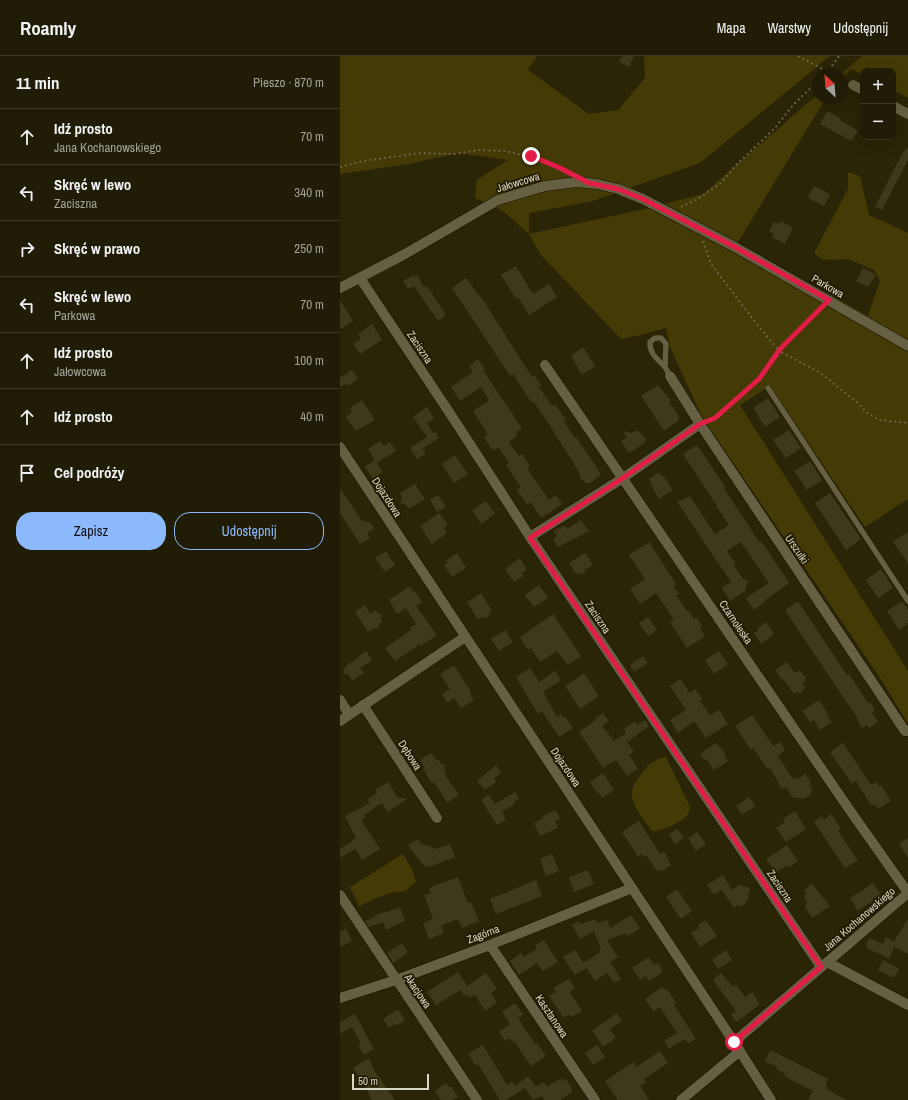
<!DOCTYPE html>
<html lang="pl">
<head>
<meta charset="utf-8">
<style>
  body { margin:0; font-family:"Archivo Narrow",sans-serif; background:#28250f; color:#f1f3f6 }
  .controls { position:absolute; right:12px; top:12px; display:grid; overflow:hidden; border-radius:8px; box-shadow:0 4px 16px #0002 }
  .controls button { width:36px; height:36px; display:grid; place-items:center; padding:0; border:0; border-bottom:1px solid #3d3a27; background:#201c05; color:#f1f3f6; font:20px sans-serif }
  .compass { position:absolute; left:472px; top:12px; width:36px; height:36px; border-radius:50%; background:#201c05; box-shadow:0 4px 16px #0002; rotate:334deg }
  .scale { position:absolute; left:12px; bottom:10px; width:77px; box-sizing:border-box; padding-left:4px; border:2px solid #d9d6c5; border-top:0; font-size:11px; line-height:14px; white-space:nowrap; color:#d9d6c5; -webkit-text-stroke:3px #211b00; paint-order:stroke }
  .stop { position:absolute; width:12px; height:12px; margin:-9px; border:3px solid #e11d48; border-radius:50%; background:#fff }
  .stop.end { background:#e11d48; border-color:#fff; box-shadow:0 1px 4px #0008 }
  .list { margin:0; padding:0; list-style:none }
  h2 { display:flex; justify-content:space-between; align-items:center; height:52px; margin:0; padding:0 16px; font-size:17px }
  h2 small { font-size:13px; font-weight:400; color:#a2a19a }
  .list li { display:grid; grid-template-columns:26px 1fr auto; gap:12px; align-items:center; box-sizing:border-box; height:56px; padding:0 16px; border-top:1px solid #3d3a27 }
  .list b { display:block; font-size:15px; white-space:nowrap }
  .list p { margin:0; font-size:13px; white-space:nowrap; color:#a2a19a }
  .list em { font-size:13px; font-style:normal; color:#a2a19a }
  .actions { display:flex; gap:8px; padding:12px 16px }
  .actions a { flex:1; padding:9px 0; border:1px solid #8cb9fc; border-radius:16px; text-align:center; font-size:14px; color:#8cb9fc }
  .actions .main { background:#8cb9fc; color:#111 }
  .icon { flex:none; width:22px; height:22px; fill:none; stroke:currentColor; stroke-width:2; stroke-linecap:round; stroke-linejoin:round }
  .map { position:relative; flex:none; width:568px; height:1044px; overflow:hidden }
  header { display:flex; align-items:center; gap:24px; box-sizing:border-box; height:56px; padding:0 20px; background:#201c05; border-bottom:1px solid #3d3a27 }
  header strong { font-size:19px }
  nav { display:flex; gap:22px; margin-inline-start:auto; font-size:14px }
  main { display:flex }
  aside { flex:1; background:#201c05 }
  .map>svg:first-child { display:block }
</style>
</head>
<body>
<header>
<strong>Roamly</strong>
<nav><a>Mapa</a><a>Warstwy</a><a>Udostępnij</a></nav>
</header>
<main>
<aside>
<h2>11 min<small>Pieszo · 870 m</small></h2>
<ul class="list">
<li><svg class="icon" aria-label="ahead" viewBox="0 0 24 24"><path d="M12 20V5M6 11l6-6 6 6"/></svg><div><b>Idź prosto</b><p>Jana Kochanowskiego</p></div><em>70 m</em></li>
<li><svg class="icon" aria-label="left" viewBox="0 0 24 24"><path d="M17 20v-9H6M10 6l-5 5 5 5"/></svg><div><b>Skręć w lewo</b><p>Zaciszna</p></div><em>340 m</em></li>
<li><svg class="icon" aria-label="right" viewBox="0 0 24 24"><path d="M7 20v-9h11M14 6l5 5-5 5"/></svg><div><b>Skręć w prawo</b></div><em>250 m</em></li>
<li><svg class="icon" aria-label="left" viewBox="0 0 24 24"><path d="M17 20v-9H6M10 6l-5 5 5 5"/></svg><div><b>Skręć w lewo</b><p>Parkowa</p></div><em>70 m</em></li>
<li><svg class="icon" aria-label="ahead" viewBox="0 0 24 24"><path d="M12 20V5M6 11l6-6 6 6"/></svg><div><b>Idź prosto</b><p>Jałowcowa</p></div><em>100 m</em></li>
<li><svg class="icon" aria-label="ahead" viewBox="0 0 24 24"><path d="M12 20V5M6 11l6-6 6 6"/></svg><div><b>Idź prosto</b></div><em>40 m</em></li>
<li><svg class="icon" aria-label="arrive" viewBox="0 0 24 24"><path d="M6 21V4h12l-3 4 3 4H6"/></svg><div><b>Cel podróży</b></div></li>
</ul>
<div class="actions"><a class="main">Zapisz</a><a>Udostępnij</a></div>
</aside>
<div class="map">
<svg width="568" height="1044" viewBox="0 0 568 1044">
  <rect width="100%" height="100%" fill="#2b2507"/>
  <g fill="#433a05">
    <path d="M 0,0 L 197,0 L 188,14 L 249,58 L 278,54 L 305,22 L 304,0 L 490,0 L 360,107 L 253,145 L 189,157 L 189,178 L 309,152 L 363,138 L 478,38 L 478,42 L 486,42 L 395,191 L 492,239 L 528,260 L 540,225 L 534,214 L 508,203 L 483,204 L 474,197 L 508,133 L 508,116 L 520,120 L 529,159 L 568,177 L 568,443 L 525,471 L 430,330 L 400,349 L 568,615 L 568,668 L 539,620 L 362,361 L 330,291 L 326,272 L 301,279 L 281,283 L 200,198 L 189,178 L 163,155 L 135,142 L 137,124 L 168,104 L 118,97 L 69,108 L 0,118 Z"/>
    <path d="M 522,0 L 568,0 L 568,42 L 553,34 L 553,15 L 523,15 L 523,19 L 511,13 L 502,23 L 502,18 L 501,18 Z"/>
    <path d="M 326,701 L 350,751 C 349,754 349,757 347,760 C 340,767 322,775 312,775 C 305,765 287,745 293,731 C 294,727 299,723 301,718 C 307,709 315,703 326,701 Z"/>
    <path d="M 63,798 L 72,813 L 76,826 L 65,835 L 49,837 L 19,850 L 10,831 Z"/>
  </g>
  <g fill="#3f391c">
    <path d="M 283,0 L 294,0 L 289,11 L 279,6 Z"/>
    <path d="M 487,55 L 501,62 L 500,64 L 518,75 L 511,85 L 480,68 Z"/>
    <path d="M 566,92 L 568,93 L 568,104 L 542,154 L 535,151 L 555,111 Z"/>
    <path d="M 474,130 L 490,138 L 484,150 L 468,142 Z"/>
    <path d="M 441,165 L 453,172 L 445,188 L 432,181 L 434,178 L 429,175 L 434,166 L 439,168 Z"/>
    <path d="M 176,210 L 193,238 L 209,228 L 217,241 L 189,259 L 178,241 L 176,243 L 161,219 Z"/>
    <path d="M 523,212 L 536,219 L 528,231 L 516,225 Z"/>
    <path d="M 74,219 L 75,221 L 78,220 L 84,232 L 87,230 L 106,259 L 98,265 L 74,230 L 68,233 L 63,225 Z"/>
    <path d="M 126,222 L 145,247 L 192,321 L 194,319 L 201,329 L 199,331 L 212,350 L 215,348 L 226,364 L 224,366 L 235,382 L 236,381 L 258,413 L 261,419 L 248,428 L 242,424 L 240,421 L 239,416 L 207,365 L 193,345 L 191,346 L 173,318 L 170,320 L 112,232 Z"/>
    <path d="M 0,244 L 13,265 L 0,273 Z"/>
    <path d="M 32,268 L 42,284 L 20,298 L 13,288 L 21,283 L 18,278 Z"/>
    <path d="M 83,290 L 89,298 L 82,303 L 76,295 Z"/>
    <path d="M 243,291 L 255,310 L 242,319 L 231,300 Z"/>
    <path d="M 138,303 L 145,313 L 143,314 L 151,326 L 182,372 L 176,376 L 178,379 L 169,386 L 179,400 L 182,398 L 190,410 L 187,412 L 209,444 L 216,439 L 222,448 L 201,462 L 191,446 L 187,449 L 177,434 L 181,431 L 166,409 L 169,407 L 158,391 L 153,395 L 144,381 L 148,378 L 133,355 L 149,344 L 141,331 L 120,345 L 111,331 L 133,316 L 129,310 Z"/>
    <path d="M 12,314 L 18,323 L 7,330 L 6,328 L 0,331 L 0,322 Z"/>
    <path d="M 318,329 L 331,345 L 329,346 L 339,360 L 338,365 L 324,375 L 301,340 Z"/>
    <path d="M 428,342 L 440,361 L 425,371 L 413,352 Z"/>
    <path d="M 22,344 L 35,364 L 16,375 L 5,361 L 12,356 L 10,352 Z"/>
    <path d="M 87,351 L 94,362 L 87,367 L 93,377 L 95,376 L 99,382 L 82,393 L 86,398 L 77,403 L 70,392 L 87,381 L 73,361 Z"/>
    <path d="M 297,374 L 306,383 L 305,387 L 289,397 L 281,385 L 287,381 L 283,375 L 292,377 Z"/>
    <path d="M 449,374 L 461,392 L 446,402 L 433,384 Z"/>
    <path d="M 40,385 L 44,390 L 50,386 L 56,395 L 37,407 L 43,416 L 33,423 L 25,411 L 35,404 L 28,393 Z"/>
    <path d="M 357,389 L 386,432 L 384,433 L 405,464 L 419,486 L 421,485 L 449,527 L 424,545 L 425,546 L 414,554 L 406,542 L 429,527 L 401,486 L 387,495 L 396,508 L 394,509 L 403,523 L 408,524 L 405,535 L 390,545 L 382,532 L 391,526 L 337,446 L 350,440 L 375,478 L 389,469 L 376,450 L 377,450 L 343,398 Z"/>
    <path d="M 115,399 L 128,418 L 114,427 L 102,408 Z"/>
    <path d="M 470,405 L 482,424 L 467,434 L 454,415 Z"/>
    <path d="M 319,416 L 323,421 L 324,421 L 333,434 L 319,443 L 311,429 L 312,428 L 309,423 Z"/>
    <path d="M 75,428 L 85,443 L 69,453 L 65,448 L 60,447 L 62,441 L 60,437 Z"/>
    <path d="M 0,432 L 22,465 L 30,466 L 34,473 L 27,477 L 30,482 L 20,488 L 0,457 Z"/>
    <path d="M 490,437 L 521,483 L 506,494 L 475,447 Z"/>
    <path d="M 98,439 L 106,451 L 97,456 L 90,444 Z"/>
    <path d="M 146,445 L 155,458 L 141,468 L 132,454 Z"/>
    <path d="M 99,457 L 108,469 L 104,472 L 107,477 L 92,488 L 80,470 Z"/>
    <path d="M 241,464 L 249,475 L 218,491 L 213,483 L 217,480 L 214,475 L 225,469 L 227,473 Z"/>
    <path d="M 568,476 L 568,508 L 553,485 Z"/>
    <path d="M 309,486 L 336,528 L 333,530 L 339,538 L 336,539 L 347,555 L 348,554 L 354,563 L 356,561 L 362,570 L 360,572 L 365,580 L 347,592 L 330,566 L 334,564 L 316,537 L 300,548 L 290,533 L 305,523 L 289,499 Z"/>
    <path d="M 46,495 L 55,509 L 45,516 L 35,502 Z"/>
    <path d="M 117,497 L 126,512 L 112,521 L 104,509 L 108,507 L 106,504 Z"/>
    <path d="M 245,497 L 253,509 L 245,514 L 244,518 L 240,517 L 237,519 L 229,507 Z"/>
    <path d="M 180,502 L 187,513 L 182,517 L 183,520 L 174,526 L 165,513 Z"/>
    <path d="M 541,513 L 553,532 L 538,542 L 526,524 Z"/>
    <path d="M 199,529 L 208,542 L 194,551 L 185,539 Z"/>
    <path d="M 70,530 L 73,536 L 75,535 L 82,546 L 76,550 L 97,579 L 81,590 L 80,588 L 55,605 L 45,592 L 71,574 L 70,572 L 76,568 L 66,552 L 57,558 L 49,544 Z"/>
    <path d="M 141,537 L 152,555 L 149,557 L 148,562 L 142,561 L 138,564 L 127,546 Z"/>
    <path d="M 458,545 L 507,619 L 509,618 L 528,647 L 530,646 L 535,654 L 532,657 L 538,666 L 529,672 L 527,669 L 522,672 L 517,664 L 518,663 L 445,554 Z"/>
    <path d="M 562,545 L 568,554 L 568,567 L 559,574 L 547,555 Z"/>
    <path d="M 25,549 L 30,558 L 36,554 L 37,557 L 42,558 L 40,562 L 43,566 L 39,568 L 39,572 L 33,573 L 28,576 L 15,556 Z"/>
    <path d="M 213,558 L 241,600 L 228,609 L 217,595 L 200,606 L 191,592 L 188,594 L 180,581 Z"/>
    <path d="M 308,561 L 317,574 L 308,580 L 299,567 Z"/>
    <path d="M 426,566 L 434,578 L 421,588 L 414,577 L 419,574 L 418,572 Z"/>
    <path d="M 165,574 L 173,586 L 159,595 L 151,583 Z"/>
    <path d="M 26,595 L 32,604 L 20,612 L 24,617 L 12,625 L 8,618 L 3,618 L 5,611 Z"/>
    <path d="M 379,595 L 388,608 L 374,618 L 365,604 Z"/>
    <path d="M 303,600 L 308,607 L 294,616 L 290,609 Z"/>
    <path d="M 447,606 L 455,617 L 460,614 L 463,619 L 466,620 L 465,626 L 462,627 L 465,631 L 463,633 L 462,637 L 458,636 L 454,638 L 443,623 L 442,624 L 435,614 Z"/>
    <path d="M 114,609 L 131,636 L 130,637 L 134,644 L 121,652 L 114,642 L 107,647 L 102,638 L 110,633 L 100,618 Z"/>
    <path d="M 190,612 L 199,626 L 215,615 L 221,624 L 203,636 L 217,661 L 221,658 L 223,662 L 225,661 L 233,672 L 219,681 L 202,655 L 198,658 L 176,621 Z"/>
    <path d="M 244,617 L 259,640 L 240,653 L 225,630 Z"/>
    <path d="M 340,623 L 350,637 L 355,633 L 363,643 L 360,645 L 370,659 L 379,654 L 388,668 L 366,682 L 354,665 L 338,677 L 330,664 L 346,654 L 330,630 Z"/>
    <path d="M 479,644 L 488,658 L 487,659 L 492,666 L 480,674 L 474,664 L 470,666 L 462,655 Z"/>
    <path d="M 263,657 L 269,665 L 262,670 L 274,685 L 286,677 L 284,673 L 295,665 L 297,669 L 305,664 L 309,670 L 287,686 L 294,696 L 289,699 L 298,713 L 287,720 L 276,704 L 263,712 L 240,677 L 239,676 L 256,664 L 255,663 Z"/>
    <path d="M 412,659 L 433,690 L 440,686 L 445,694 L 438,700 L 453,723 L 457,721 L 458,723 L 465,718 L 471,726 L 469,727 L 472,732 L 471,738 L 464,743 L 452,741 L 446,731 L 442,733 L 430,712 L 428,714 L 413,692 L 411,694 L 395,670 Z"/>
    <path d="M 376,687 L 386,698 L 384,699 L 388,705 L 374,714 L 367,704 L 364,703 L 360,698 Z"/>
    <path d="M 503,687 L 531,729 L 536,726 L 539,731 L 541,729 L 551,745 L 538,753 L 536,749 L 531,749 L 516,725 L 512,728 L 490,696 Z"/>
    <path d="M 91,697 L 96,704 L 98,703 L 101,708 L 105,709 L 104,713 L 107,718 L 105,719 L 119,739 L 107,747 L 94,726 L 92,728 L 83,713 L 85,712 L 80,704 Z"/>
    <path d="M 156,709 L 161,717 L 154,723 L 156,726 L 145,734 L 137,725 Z"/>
    <path d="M 263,717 L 274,734 L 262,742 L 258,736 L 257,737 L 250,726 Z"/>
    <path d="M 48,726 L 57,741 L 67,743 L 48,756 L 42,747 L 24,759 L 26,761 L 21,764 L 40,793 L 22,804 L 15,793 L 0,802 L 0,793 L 16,782 L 5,760 L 30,747 L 27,744 L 37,737 L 35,734 Z"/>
    <path d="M 175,736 L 179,743 L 173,746 L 175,748 L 162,756 L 166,764 L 157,769 L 141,744 L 148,739 L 155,748 Z"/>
    <path d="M 409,741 L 415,750 L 402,759 L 396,750 Z"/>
    <path d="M 216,754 L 220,763 L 215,765 L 218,772 L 200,780 L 194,767 L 203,762 L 203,760 Z"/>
    <path d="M 455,755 L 466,773 L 446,786 L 436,772 L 445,766 L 443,763 Z"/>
    <path d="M 491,758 L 501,773 L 498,775 L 518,804 L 505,812 L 474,766 L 482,760 L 484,764 Z"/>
    <path d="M 299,765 L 320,798 L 324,796 L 329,802 L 327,803 L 331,809 L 321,816 L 319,814 L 317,815 L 307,800 L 304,801 L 302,798 L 298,801 L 282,776 Z"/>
    <path d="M 337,773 L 344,782 L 335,788 L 329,778 Z"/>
    <path d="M 357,776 L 366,788 L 356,795 L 348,782 Z"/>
    <path d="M 568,782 L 568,802 L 559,788 Z"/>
    <path d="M 78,783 L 80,787 L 96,793 L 110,788 L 115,801 L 89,811 L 83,809 L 68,789 Z"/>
    <path d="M 447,789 L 458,805 L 448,812 L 447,809 L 436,817 L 426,803 Z"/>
    <path d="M 212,798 L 219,815 L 206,820 L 200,803 Z"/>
    <path d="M 248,814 L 254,828 L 234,836 L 229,821 Z"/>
    <path d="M 383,819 L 392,834 L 400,828 L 402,830 L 410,832 L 408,840 L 409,842 L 405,845 L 406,847 L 400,851 L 398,849 L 394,852 L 382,834 L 374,839 L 367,829 Z"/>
    <path d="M 118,821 L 128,847 L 131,846 L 139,865 L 122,872 L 118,863 L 101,870 L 104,877 L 89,883 L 83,867 L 93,863 L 84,839 L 91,837 L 89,832 Z"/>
    <path d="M 196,824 L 202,840 L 156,858 L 150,843 Z"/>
    <path d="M 533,827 L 541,839 L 518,855 L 510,842 Z"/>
    <path d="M 472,828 L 490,850 L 472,862 L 465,851 L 467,846 L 464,841 L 467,838 L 464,834 Z"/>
    <path d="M 337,833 L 352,855 L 341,863 L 326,841 Z"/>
    <path d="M 60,851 L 65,865 L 46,874 L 43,866 L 29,871 L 25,865 L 35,861 L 34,860 L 44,856 L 44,857 Z"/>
    <path d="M 291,859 L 300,872 L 288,880 L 286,877 L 267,884 L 278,901 L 270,906 L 281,923 L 274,927 L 267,917 L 255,925 L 246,911 L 246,912 L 235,919 L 223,901 L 235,894 L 243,907 L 260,896 L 259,893 L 261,892 L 254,875 L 240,883 L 232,869 L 239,865 L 241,868 L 256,863 L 257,867 L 267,864 L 270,872 Z"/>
    <path d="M 568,863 L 568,898 L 554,891 L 549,903 L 527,892 L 527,891 L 526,890 L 529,882 L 543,888 L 546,881 L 554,885 Z"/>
    <path d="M 366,864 L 377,880 L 360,891 L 351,877 L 359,872 L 358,869 Z"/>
    <path d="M 6,873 L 12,885 L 0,891 L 0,876 Z"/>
    <path d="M 204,884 L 218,906 L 203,915 L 197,907 L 179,919 L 170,905 L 181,897 L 184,901 L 197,893 L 195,889 Z"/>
    <path d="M 62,887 L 68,896 L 53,907 L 47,897 Z"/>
    <path d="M 386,894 L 392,904 L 378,913 L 372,904 Z"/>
    <path d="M 309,901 L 314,909 L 318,907 L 323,916 L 309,925 L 306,920 L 300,924 L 292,912 Z"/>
    <path d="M 543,904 L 559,913 L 554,922 L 538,914 Z"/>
    <path d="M 118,916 L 127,930 L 146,917 L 157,933 L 151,937 L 157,947 L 145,955 L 135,939 L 129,942 L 127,939 L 125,940 L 120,934 L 96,949 L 87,936 Z"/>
    <path d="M 381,917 L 393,931 L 396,929 L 405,941 L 412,936 L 420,948 L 397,966 L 391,959 L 396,955 L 373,924 Z"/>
    <path d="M 229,923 L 235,932 L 230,936 L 242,955 L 232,961 L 230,958 L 224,962 L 209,940 L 216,936 L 213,932 Z"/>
    <path d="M 322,931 L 324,934 L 327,933 L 336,947 L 334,949 L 356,983 L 348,987 L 345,983 L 329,993 L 324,985 L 337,977 L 320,951 L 313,955 L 305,943 Z"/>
    <path d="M 175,947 L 183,959 L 178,962 L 195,988 L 197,987 L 206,1000 L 191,1010 L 174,985 L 172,986 L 169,982 L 165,985 L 159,976 L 170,968 L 162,956 Z"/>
    <path d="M 58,953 L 65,964 L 55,970 L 54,968 L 49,972 L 43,963 Z"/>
    <path d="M 277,957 L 282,965 L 270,973 L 276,982 L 263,991 L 252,975 Z"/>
    <path d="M 15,958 L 34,993 L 24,999 L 18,989 L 21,987 L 12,971 L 0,978 L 0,966 Z"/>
    <path d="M 143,989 L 167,1029 L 172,1026 L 175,1030 L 188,1020 L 196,1031 L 204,1026 L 207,1031 L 221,1022 L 223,1025 L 226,1023 L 233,1035 L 220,1044 L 204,1044 L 202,1040 L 193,1044 L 185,1032 L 166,1044 L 160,1044 L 138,1008 L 136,1010 L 128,998 Z"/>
    <path d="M 257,989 L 265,1001 L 253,1009 L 245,997 Z"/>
    <path d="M 430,994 L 488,1023 L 486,1027 L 488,1034 L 507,1044 L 468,1044 L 473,1035 L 444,1020 L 445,1018 L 436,1013 L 437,1011 L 425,1005 Z"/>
    <path d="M 320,995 L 328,1007 L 304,1023 L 306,1026 L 300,1030 L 309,1044 L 278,1044 L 265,1025 L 293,1006 L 296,1011 Z"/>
    <path d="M 29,1002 L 34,1014 L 55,1044 L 32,1044 L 27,1034 L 13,1012 Z"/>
    <path d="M 106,1027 L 109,1032 L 111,1030 L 118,1041 L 113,1044 L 101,1044 L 95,1035 Z"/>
  </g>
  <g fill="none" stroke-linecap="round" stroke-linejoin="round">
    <g stroke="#130e00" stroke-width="6">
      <g id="service">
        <path d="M 325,311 L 326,288 L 321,282 L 315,282 L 310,286 C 309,298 318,303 325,311 C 327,314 328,317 330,320"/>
        <path d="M 428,332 L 568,545"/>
      </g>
    </g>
    <g stroke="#130e00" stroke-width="11">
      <g id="minor">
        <path d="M 513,29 L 523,34"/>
        <path d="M 553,50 L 568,58"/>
        <path d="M 20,222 L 115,365 L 190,481 L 481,911"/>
        <path d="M 0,232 L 65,198 L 158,144 L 205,130 L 237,126 L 257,128 L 278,133 L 303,143 L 395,191 L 568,290"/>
        <path d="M 205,309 L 509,753 L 568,837"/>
        <path d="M 330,320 L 360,368 L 565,675 L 568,675"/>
        <path d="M 0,391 L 394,986 L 431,1044"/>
        <path d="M 190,481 L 283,422 L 360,368"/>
        <path d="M 0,644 L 9,658"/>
        <path d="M 23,649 L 97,762"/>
        <path d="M 0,665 L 125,581"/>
        <path d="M 0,839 L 137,1044"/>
        <path d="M 150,889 L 255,1044"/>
        <path d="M 487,906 L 568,949"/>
        <path d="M 0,942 L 56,924 L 150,889 L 292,832"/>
        <path d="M 394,986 L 568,837"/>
        <path d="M 341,1044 L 400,995"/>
      </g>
    </g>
    <g stroke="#69644a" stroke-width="2" stroke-dasharray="2 3" stroke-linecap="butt">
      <path d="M 458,0 L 492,18"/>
      <path d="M 486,18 L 499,0"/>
      <path d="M 0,111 L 23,105 L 80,97 L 114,98 L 139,94 L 165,95 L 191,101 L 229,117"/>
      <path d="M 341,151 L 356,144 L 381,127 L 395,110 L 434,73 L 454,48 L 478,25"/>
      <path d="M 363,185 L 371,208 L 416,267 L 439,295 L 419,323 L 375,362 L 368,365"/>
      <path d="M 483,251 L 439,295 L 479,316 L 518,347 L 527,357 L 539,364 L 568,367"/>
    </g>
    <use href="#service" stroke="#666042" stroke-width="5.5"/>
    <use href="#minor" stroke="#666042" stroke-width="10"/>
  </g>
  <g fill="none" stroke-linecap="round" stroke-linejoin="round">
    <path stroke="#e11d48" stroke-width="5" d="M 191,100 L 218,111 L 249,127 L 278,133 L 303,143 L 395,191 L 489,244 L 441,292 L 419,323 L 375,362 L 360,368 L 283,422 L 190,482 L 481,911 L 394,986"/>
  </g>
  <g text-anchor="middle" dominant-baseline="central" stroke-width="3.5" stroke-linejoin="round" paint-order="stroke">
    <g font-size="11" fill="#d9d6c5" stroke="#211b00">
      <text transform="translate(178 126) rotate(-17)">Jałowcowa</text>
      <text transform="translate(488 230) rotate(30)">Parkowa</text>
      <text transform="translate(80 291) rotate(56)">Zaciszna</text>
      <text transform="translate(47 441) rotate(57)">Dojazdowa</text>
      <text transform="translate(457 493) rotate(56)">Urszulki</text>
      <text transform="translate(258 561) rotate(56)">Zaciszna</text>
      <text transform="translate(396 566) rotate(56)">Czarnoleska</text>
      <text transform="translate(70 699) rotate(57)">Dębowa</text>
      <text transform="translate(226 711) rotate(56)">Dojazdowa</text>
      <text transform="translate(440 830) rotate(56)">Zaciszna</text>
      <text transform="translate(519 863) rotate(-41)">Jana Kochanowskiego</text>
      <text transform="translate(143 878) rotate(-21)">Zagórna</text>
      <text transform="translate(78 935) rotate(56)">Akacjowa</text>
      <text transform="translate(212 960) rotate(56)">Kasztanowa</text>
    </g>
  </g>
</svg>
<div class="controls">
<button>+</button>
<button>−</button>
</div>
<svg class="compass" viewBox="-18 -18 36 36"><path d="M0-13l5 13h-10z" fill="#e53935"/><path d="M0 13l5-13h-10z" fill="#a2a19a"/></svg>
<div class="scale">50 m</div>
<div class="stop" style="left:394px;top:986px"></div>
<div class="stop end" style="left:191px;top:100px"></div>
</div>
</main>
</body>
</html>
